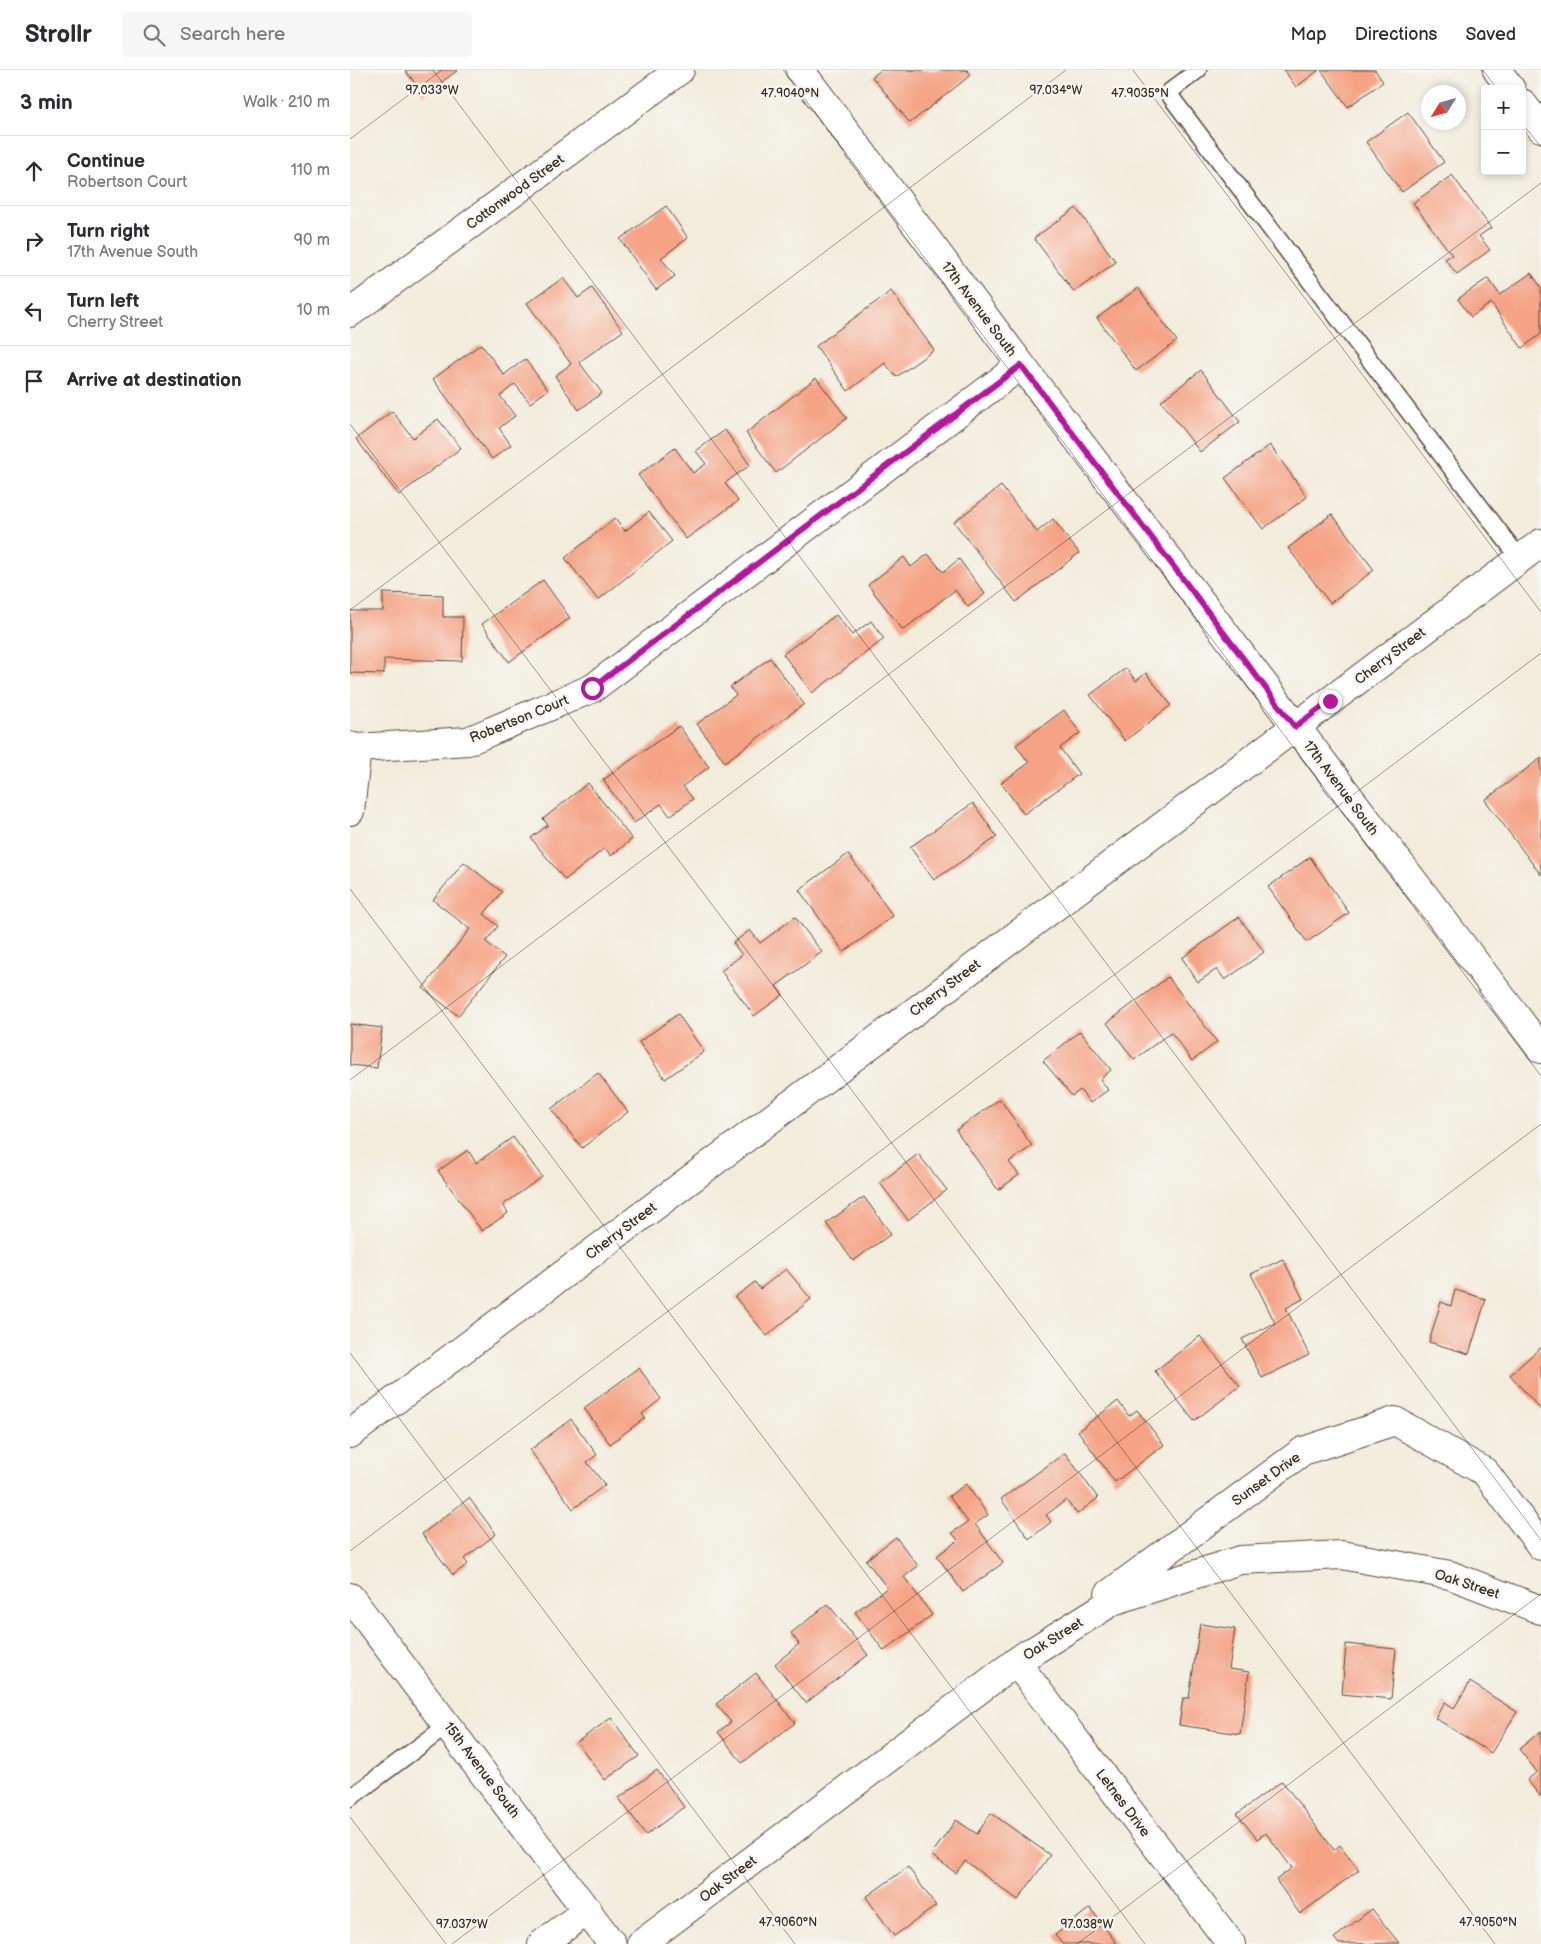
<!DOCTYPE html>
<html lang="en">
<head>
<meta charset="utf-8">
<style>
  body { margin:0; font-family:"Balsamiq Sans",sans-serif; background:#f7f7f7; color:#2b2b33 }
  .controls { position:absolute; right:15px; top:15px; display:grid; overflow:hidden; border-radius:5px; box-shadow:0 2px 8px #0003 }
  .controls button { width:45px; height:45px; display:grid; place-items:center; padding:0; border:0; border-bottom:1px solid #e1e1e2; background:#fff; color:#2b2b33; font:25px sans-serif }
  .compass { position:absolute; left:1071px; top:15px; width:45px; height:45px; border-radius:50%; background:#fff; box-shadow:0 2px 8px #0003; rotate:233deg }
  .stop { position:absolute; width:15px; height:15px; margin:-11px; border:4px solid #b5179e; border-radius:50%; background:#fff }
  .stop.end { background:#b5179e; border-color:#fff; box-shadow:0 1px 5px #0008 }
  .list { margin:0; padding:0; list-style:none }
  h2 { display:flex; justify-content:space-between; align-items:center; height:65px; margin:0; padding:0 20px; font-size:21px }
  h2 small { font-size:16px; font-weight:400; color:#7c7c81 }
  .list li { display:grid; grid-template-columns:32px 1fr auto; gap:15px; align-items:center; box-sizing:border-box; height:70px; padding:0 20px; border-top:1px solid #e1e1e2 }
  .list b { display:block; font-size:19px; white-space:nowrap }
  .list p { margin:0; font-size:16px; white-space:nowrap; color:#7c7c81 }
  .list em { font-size:16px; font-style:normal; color:#7c7c81 }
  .icon { flex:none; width:28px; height:28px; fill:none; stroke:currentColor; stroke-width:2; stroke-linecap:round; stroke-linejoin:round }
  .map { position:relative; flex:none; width:1191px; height:1874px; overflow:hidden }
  header { display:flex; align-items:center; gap:30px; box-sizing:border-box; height:70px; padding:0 25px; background:#fff; border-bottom:1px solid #e1e1e2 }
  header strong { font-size:24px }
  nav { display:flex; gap:28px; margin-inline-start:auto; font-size:18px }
  .search { width:350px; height:45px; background:#f7f7f7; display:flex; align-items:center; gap:12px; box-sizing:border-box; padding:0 18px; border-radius:5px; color:#7c7c81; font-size:19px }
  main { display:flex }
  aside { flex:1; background:#fff }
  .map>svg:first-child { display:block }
</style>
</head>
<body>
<header>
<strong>Strollr</strong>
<div class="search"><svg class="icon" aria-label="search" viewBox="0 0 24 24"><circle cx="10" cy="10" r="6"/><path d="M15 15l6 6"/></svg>Search here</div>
<nav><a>Map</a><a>Directions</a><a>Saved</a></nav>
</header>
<main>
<aside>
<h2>3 min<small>Walk · 210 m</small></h2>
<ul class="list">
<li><svg class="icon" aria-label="ahead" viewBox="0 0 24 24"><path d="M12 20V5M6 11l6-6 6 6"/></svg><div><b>Continue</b><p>Robertson Court</p></div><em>110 m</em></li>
<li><svg class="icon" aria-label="right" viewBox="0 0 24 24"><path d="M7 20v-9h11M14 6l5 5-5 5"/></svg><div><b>Turn right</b><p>17th Avenue South</p></div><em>90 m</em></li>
<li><svg class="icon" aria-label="left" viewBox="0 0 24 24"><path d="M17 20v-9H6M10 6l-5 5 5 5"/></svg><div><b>Turn left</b><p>Cherry Street</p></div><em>10 m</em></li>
<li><svg class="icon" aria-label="arrive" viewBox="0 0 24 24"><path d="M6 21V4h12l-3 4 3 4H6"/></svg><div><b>Arrive at destination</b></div></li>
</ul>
</aside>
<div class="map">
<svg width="1191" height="1874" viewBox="0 0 1191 1874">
  <rect width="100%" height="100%" fill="#f6f6f2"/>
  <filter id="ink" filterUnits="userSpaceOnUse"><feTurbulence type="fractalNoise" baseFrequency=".02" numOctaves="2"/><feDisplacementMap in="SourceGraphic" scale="10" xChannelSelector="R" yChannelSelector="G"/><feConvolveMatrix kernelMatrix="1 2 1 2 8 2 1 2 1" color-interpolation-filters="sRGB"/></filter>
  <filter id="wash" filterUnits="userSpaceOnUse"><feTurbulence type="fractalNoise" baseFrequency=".0096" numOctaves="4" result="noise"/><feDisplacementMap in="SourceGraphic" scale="20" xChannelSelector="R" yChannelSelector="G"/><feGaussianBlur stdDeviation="1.12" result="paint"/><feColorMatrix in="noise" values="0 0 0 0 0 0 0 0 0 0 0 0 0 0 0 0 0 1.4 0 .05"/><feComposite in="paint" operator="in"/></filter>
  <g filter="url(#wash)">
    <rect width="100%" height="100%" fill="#f2ecdb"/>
    <g id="blocks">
      <g fill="#f5a384">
        <path d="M 55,0 L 108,0 L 74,25 Z"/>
        <path d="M 531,0 L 617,0 L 621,5 L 560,53 L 522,7 Z"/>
        <path d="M 934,0 L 969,0 L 946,17 Z"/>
        <path d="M 971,0 L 1025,0 L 1033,12 L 998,37 Z"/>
        <path d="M 1058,42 L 1094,92 L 1052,122 L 1016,72 Z"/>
        <path d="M 1102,105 L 1141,158 L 1129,166 L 1140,180 L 1107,204 L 1095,189 L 1102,185 L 1063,133 Z"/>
        <path d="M 316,136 L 338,168 L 311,188 L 325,206 L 306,220 L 270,169 Z"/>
        <path d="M 726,138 L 766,192 L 724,222 L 684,168 Z"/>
        <path d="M 1181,203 L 1191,217 L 1191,264 L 1172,278 L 1141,233 L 1121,247 L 1108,229 L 1138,208 L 1150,225 Z"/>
        <path d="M 213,208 L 228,228 L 242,218 L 273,261 L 229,292 L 252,323 L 229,340 L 205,306 L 221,294 L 177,233 Z"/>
        <path d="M 788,218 L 827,271 L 786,301 L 747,248 Z"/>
        <path d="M 541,221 L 584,280 L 546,307 L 535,293 L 498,321 L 466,276 Z"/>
        <path d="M 131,274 L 154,305 L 175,289 L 198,320 L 180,333 L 165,314 L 150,326 L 165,346 L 149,358 L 161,375 L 142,389 L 83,309 Z"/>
        <path d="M 851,300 L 890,352 L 850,382 L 811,331 Z"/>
        <path d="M 466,308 L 497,348 L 426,403 L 396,363 Z"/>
        <path d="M 42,341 L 63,368 L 88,349 L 111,378 L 49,425 L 6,369 Z"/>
        <path d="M 375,360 L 400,395 L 375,413 L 388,431 L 336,469 L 288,405 L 325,378 L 343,403 L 356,394 L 346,381 Z"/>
        <path d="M 920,375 L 957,427 L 913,459 L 875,408 Z"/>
        <path d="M 651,416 L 687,462 L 703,449 L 729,483 L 666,532 L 604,452 Z"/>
        <path d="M 299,442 L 322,471 L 248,530 L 215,488 L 265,448 L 275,461 Z"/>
        <path d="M 982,444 L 1024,500 L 980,533 L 938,478 Z"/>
        <path d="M 578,484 L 593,502 L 609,489 L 635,524 L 618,537 L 605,520 L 553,560 L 518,515 L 554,487 L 561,497 Z"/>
        <path d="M 193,510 L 220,548 L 159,592 L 132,554 Z"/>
        <path d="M 33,523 L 93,525 L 93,547 L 113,547 L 112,591 L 34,589 L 34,604 L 0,603 L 0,541 L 33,541 Z"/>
        <path d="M 486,545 L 502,565 L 521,551 L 534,569 L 462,623 L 433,584 Z"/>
        <path d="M 420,588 L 454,634 L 375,692 L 347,654 L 386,625 L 380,617 Z"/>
        <path d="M 776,598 L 786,611 L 796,603 L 821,635 L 775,671 L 740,625 Z"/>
        <path d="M 714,640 L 730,663 L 710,678 L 729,704 L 674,744 L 651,713 L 679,693 L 666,675 Z"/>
        <path d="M 329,656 L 359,697 L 333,716 L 343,729 L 320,746 L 311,734 L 284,753 L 253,710 Z"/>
        <path d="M 1191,688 L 1191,805 L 1135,730 Z"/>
        <path d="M 238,713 L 282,769 L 261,786 L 255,778 L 215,810 L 181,768 L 198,755 L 193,749 Z"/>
        <path d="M 623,733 L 647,767 L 584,810 L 560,777 Z"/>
        <path d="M 498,784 L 543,846 L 494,882 L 449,820 Z"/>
        <path d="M 960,787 L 999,843 L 957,872 L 918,817 Z"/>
        <path d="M 114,792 L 152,822 L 134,844 L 148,856 L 136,872 L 155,887 L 108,946 L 73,918 L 120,859 L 83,830 Z"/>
        <path d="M 445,847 L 472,882 L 426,916 L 433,925 L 404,946 L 371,901 L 392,885 L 383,873 L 400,860 L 410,873 Z"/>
        <path d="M 889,847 L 914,882 L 875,910 L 867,899 L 848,912 L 832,888 Z"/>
        <path d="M 818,907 L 867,972 L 842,991 L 821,962 L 784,990 L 757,953 Z"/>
        <path d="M 328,944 L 354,982 L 315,1009 L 289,972 Z"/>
        <path d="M 0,954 L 32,958 L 27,998 L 0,995 Z"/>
        <path d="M 730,961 L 761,1000 L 750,1009 L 758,1020 L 740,1033 L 730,1020 L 722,1026 L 693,991 Z"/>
        <path d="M 248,1003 L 278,1042 L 232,1078 L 201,1039 Z"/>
        <path d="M 650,1029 L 682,1076 L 659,1092 L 669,1105 L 648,1120 L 606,1060 Z"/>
        <path d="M 163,1067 L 192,1107 L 153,1135 L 158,1143 L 132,1161 L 88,1101 L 118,1080 L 126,1093 Z"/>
        <path d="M 568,1084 L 597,1120 L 558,1150 L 530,1113 Z"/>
        <path d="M 514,1127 L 541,1164 L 503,1191 L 476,1153 Z"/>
        <path d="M 933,1189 L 953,1229 L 936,1238 L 959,1285 L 912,1308 L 892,1269 L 925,1253 L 901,1204 Z"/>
        <path d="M 436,1199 L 461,1229 L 417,1266 L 385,1227 L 405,1212 L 410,1219 Z"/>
        <path d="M 1105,1220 L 1136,1229 L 1119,1284 L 1079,1272 L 1091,1232 L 1101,1236 Z"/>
        <path d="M 850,1266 L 890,1316 L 844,1351 L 805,1301 Z"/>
        <path d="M 1190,1278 L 1191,1279 L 1191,1340 L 1160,1305 Z"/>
        <path d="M 289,1298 L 311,1329 L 292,1344 L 295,1348 L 260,1374 L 234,1338 Z"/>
        <path d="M 768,1331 L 779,1346 L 787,1340 L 814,1375 L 765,1412 L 728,1361 Z"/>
        <path d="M 221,1349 L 247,1385 L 237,1392 L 255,1415 L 223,1439 L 180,1380 Z"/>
        <path d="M 715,1383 L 748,1428 L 727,1444 L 716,1430 L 696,1445 L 701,1452 L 679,1469 L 651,1429 Z"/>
        <path d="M 616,1414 L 638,1445 L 625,1454 L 653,1493 L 613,1522 L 587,1486 L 608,1470 L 602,1463 L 618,1452 L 599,1426 Z"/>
        <path d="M 119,1428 L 146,1464 L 114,1489 L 118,1494 L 103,1505 L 72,1464 Z"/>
        <path d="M 546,1467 L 568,1496 L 554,1507 L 582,1545 L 534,1581 L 505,1542 L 537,1518 L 516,1490 Z"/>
        <path d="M 478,1534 L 518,1585 L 456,1633 L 425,1594 L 449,1574 L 441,1563 Z"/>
        <path d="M 850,1554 L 885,1559 L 879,1599 L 899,1602 L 890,1664 L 829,1655 L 833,1628 L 839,1628 Z"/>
        <path d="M 996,1574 L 1046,1579 L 1041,1629 L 992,1624 Z"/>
        <path d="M 406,1603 L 445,1653 L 392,1693 L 368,1662 L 381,1652 L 366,1634 Z"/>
        <path d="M 1120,1612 L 1167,1642 L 1141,1683 L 1085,1648 L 1095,1632 L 1104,1638 Z"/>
        <path d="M 261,1648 L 289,1686 L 255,1710 L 227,1672 Z"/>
        <path d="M 1191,1661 L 1191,1727 L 1177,1710 L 1187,1702 L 1169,1679 Z"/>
        <path d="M 307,1700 L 334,1737 L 296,1765 L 269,1728 Z"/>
        <path d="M 932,1711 L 984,1780 L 990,1775 L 1009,1800 L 950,1844 L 926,1810 L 942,1798 L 916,1763 L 907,1769 L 887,1744 Z"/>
        <path d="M 641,1743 L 700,1785 L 668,1830 L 615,1791 L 606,1803 L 581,1785 L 606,1750 L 627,1764 Z"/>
        <path d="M 558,1797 L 586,1836 L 544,1866 L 516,1827 Z"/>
        <path d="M 740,1838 L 767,1874 L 712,1874 L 705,1865 Z"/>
        <path d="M 1022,1839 L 1049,1873 L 989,1874 L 984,1868 Z"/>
      </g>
    </g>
  </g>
  <g filter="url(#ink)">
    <use href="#blocks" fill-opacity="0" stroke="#56473a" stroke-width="1"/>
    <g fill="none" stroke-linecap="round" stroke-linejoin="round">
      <g stroke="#56473a" stroke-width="19">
        <g id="service">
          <path d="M 848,0 L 818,23 L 1170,489"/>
          <path d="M 0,1728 L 98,1655"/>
        </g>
      </g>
      <g stroke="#56473a" stroke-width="30">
        <g id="minor">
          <path d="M 1147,0 L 1161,19"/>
          <path d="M 1172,33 L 1191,58"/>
          <path d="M 0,243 L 330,0"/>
          <path d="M 0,676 L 7,678 L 0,741"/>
          <path d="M 7,678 L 118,671 L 243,618 L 671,295"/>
          <path d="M 0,1364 L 1191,473"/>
          <path d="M 759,1524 L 953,1381 L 1045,1351 L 1135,1402 L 1191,1476"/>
          <path d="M 0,1527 L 262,1874"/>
          <path d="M 680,1582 L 666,1592 L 881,1874"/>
          <path d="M 192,1874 L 238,1840"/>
          <path d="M 291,1874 L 666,1592 L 763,1531 L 890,1490 L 992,1485 L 1100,1505 L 1191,1540"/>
        </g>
      </g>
      <g stroke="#56473a" stroke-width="30">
        <path id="tertiary" d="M 450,0 L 671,295 L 1191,979"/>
      </g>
      <use href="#service" stroke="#fff" stroke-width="16"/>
      <use href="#minor" stroke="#fff" stroke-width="28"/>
      <use href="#tertiary" stroke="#fff" stroke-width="28"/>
    </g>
  </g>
  <g fill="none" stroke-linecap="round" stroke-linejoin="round" filter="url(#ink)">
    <path stroke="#b5179e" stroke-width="6" d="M 242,618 L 671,295 L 945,657 L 980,631"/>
  </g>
  <path fill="none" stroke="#3b2a1e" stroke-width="1" stroke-opacity="0.45" d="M 83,0 L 1191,1470M 433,0 L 1191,1006M 783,0 L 1191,542M 1133,0 L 1147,19M 1172,53 L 1191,77M 0,69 L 92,0M 0,354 L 1145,1874M 0,540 L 716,0M 0,819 L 795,1874M 0,1010 L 1191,113M 0,1283 L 445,1874M 0,1481 L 1191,583M 0,1747 L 96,1874M 102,1874 L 1191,1054M 727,1874 L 1191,1524"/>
  <g text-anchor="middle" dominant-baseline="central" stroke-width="5" stroke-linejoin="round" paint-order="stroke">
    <g font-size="14" fill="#3b2a1e" stroke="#f6f6f2">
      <text transform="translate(165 122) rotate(-36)">Cottonwood Street</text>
      <text transform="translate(629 239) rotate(53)">17th Avenue South</text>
      <text transform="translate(1040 586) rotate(-37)">Cherry Street</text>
      <text transform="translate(169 649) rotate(-22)">Robertson Court</text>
      <text transform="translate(991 718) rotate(53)">17th Avenue South</text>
      <text transform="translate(595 918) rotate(-37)">Cherry Street</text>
      <text transform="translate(271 1161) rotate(-37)">Cherry Street</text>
      <text transform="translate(916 1409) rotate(-36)">Sunset Drive</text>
      <text transform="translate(1117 1514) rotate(18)">Oak Street</text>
      <text transform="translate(703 1569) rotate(-32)">Oak Street</text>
      <text transform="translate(132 1700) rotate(53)">15th Avenue South</text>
      <text transform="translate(773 1733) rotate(53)">Letnes Drive</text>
      <text transform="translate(378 1809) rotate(-37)">Oak Street</text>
    </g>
  </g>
  <g font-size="12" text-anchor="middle" fill="#3b2a1e" stroke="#f6f6f2" stroke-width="5" stroke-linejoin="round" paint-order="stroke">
    <text x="82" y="24">97.033°W</text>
    <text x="706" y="24">97.034°W</text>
    <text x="440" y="27">47.9040°N</text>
    <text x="790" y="27">47.9035°N</text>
    <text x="438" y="1856">47.9060°N</text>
    <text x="1138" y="1856">47.9050°N</text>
    <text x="112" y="1858">97.037°W</text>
    <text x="737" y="1858">97.038°W</text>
  </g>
</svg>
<div class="controls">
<button>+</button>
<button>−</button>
</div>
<svg class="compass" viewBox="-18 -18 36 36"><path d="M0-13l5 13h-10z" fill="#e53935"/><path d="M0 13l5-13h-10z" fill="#7c7c81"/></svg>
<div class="stop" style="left:242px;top:618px"></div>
<div class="stop end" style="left:980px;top:631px"></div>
</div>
</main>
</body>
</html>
